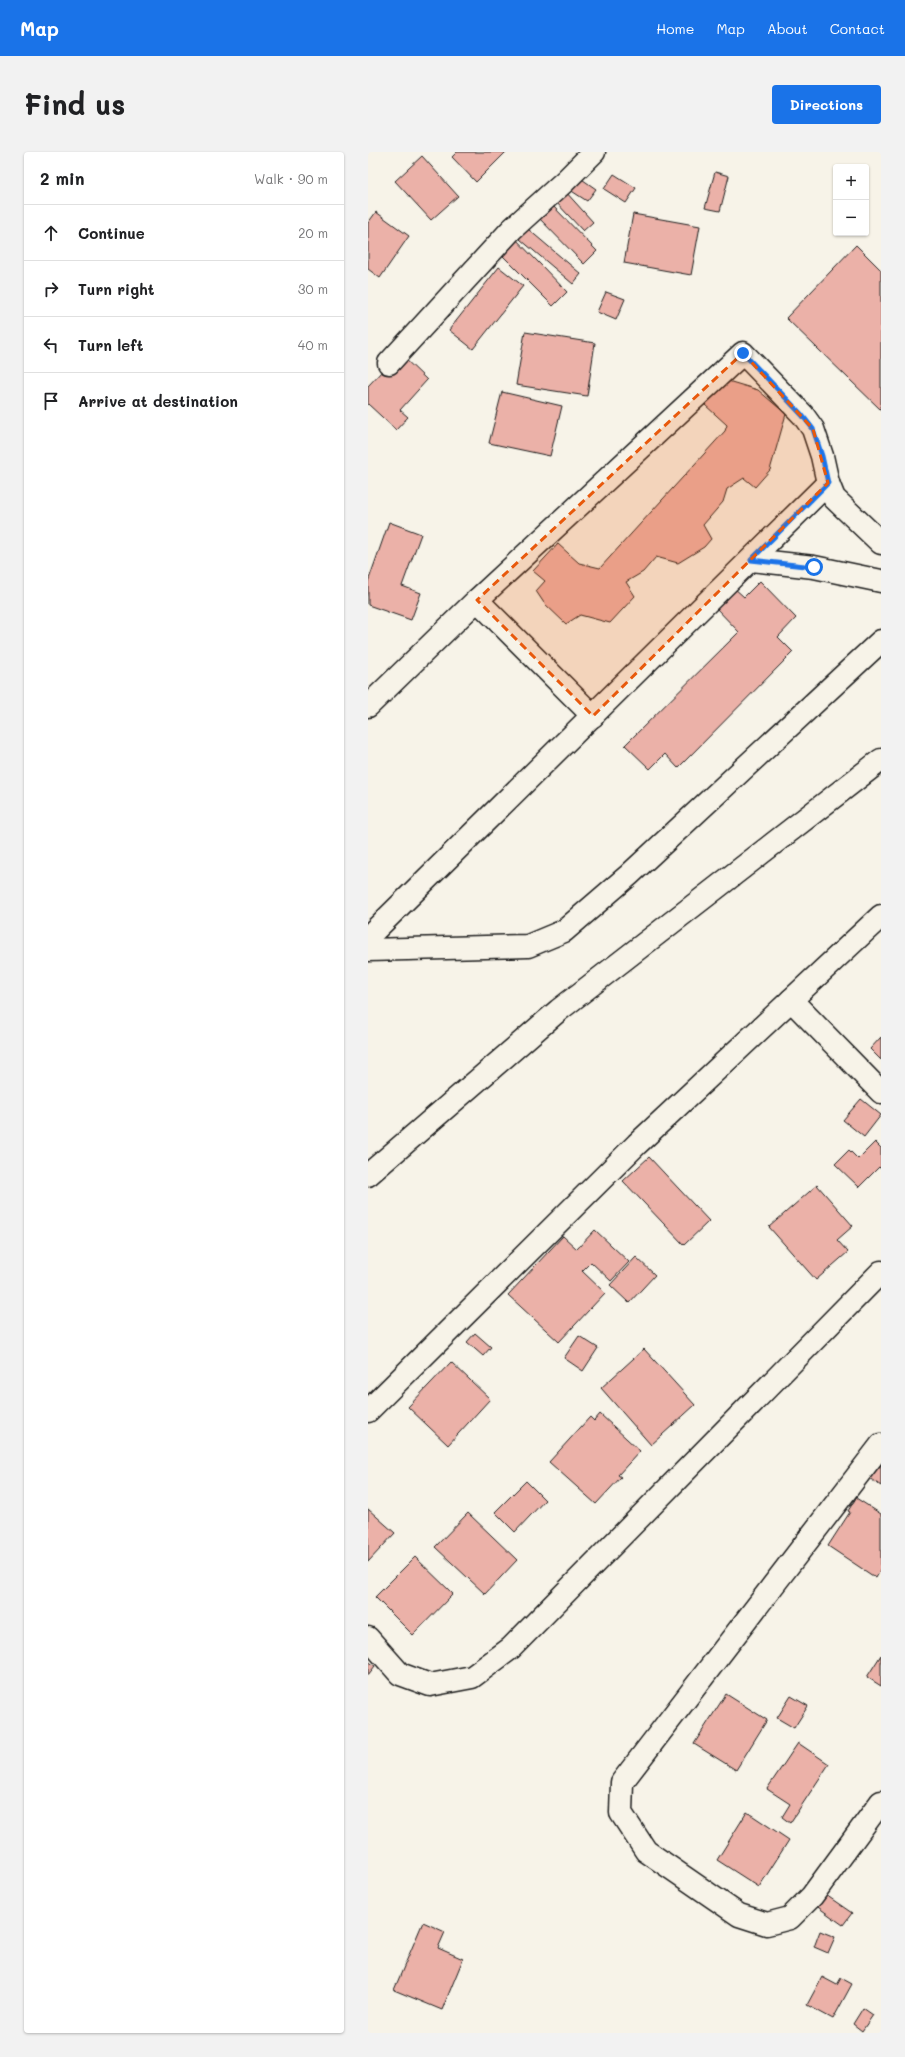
<!DOCTYPE html>
<html lang="en">
<head>
<meta charset="utf-8">
<style>
  body { margin:0; font-family:Mali,sans-serif; background:#f2f2f2; color:#202124 }
  .controls { position:absolute; right:12px; top:12px; display:grid; overflow:hidden; border-radius:4px; box-shadow:0 1px 3px #0004 }
  .controls button { width:36px; height:36px; display:grid; place-items:center; padding:0; border:0; border-bottom:1px solid #e0e0e0; background:#fff; color:#202124; font:20px sans-serif }
  .stop { position:absolute; width:12px; height:12px; margin:-9px; border:3px solid #1a73e8; border-radius:50%; background:#fff }
  .stop.end { background:#1a73e8; border-color:#fff; box-shadow:0 1px 4px #0008 }
  .list { margin:0; padding:0; list-style:none }
  h2 { display:flex; justify-content:space-between; align-items:center; height:52px; margin:0; padding:0 16px; font-size:17px }
  h2 small { font-size:13px; font-weight:400; color:#757577 }
  .list li { display:grid; grid-template-columns:26px 1fr auto; gap:12px; align-items:center; box-sizing:border-box; height:56px; padding:0 16px; border-top:1px solid #e0e0e0 }
  .list b { display:block; font-size:15px; white-space:nowrap }
  .list em { font-size:13px; font-style:normal; color:#757577 }
  .icon { flex:none; width:22px; height:22px; fill:none; stroke:currentColor; stroke-width:2; stroke-linecap:round; stroke-linejoin:round }
  .map { position:relative; flex:none; width:513px; height:1881px; overflow:hidden; border-radius:4px }
  header { display:flex; align-items:center; gap:24px; box-sizing:border-box; height:56px; padding:0 20px; background:#1a73e8; color:#fff }
  header strong { font-size:19px }
  nav { display:flex; gap:22px; margin-inline-start:auto; font-size:14px }
  .intro { display:flex; align-items:center; justify-content:space-between; box-sizing:border-box; height:96px; padding:0 24px }
  h1 { margin:0; font-size:28px }
  .button { padding:10px 18px; border-radius:4px; background:#1a73e8; color:#fff; font-size:14px; font-weight:700 }
  main { display:flex; gap:24px; padding:0 24px }
  aside { flex:1; background:#fff; border-radius:4px; box-shadow:0 1px 3px #0004 }
  .map>svg:first-child { display:block }
</style>
</head>
<body>
<header>
<strong>Map</strong>
<nav><a>Home</a><a>Map</a><a>About</a><a>Contact</a></nav>
</header>
<div class="intro"><h1>Find us</h1><a class="button">Directions</a></div>
<main>
<aside>
<h2>2 min<small>Walk · 90 m</small></h2>
<ul class="list">
<li><svg class="icon" aria-label="ahead" viewBox="0 0 24 24"><path d="M12 20V5M6 11l6-6 6 6"/></svg><div><b>Continue</b></div><em>20 m</em></li>
<li><svg class="icon" aria-label="right" viewBox="0 0 24 24"><path d="M7 20v-9h11M14 6l5 5-5 5"/></svg><div><b>Turn right</b></div><em>30 m</em></li>
<li><svg class="icon" aria-label="left" viewBox="0 0 24 24"><path d="M17 20v-9H6M10 6l-5 5 5 5"/></svg><div><b>Turn left</b></div><em>40 m</em></li>
<li><svg class="icon" aria-label="arrive" viewBox="0 0 24 24"><path d="M6 21V4h12l-3 4 3 4H6"/></svg><div><b>Arrive at destination</b></div></li>
</ul>
</aside>
<div class="map">
<svg width="513" height="1881" viewBox="0 0 513 1881">
  <rect width="100%" height="100%" fill="#f7f3e8"/>
  <filter id="ink" filterUnits="userSpaceOnUse"><feTurbulence type="fractalNoise" baseFrequency=".025" numOctaves="2"/><feDisplacementMap in="SourceGraphic" scale="8" xChannelSelector="R" yChannelSelector="G"/><feConvolveMatrix kernelMatrix="1 2 1 2 8 2 1 2 1" color-interpolation-filters="sRGB"/></filter>
  <g filter="url(#ink)">
    <g fill="#ebb1a8" stroke="#1c1c1c">
      <path d="M 89,0 L 138,0 L 108,30 L 84,5 Z"/>
      <path d="M 54,4 L 90,44 L 63,68 L 27,29 Z"/>
      <path d="M 347,20 L 361,24 L 352,59 L 337,56 Z"/>
      <path d="M 246,22 L 268,36 L 258,51 L 236,37 Z"/>
      <path d="M 208,23 L 228,37 L 219,49 L 199,36 Z"/>
      <path d="M 197,39 L 225,70 L 215,79 L 187,49 Z"/>
      <path d="M 180,49 L 229,99 L 216,112 L 167,62 Z"/>
      <path d="M 8,60 L 41,84 L 12,126 L 0,117 L 0,71 Z"/>
      <path d="M 265,62 L 332,74 L 323,123 L 256,111 Z"/>
      <path d="M 154,72 L 213,122 L 205,132 L 146,82 Z"/>
      <path d="M 143,82 L 199,140 L 185,154 L 128,97 Z"/>
      <path d="M 488,93 L 513,118 L 513,258 L 418,166 Z"/>
      <path d="M 131,115 L 155,134 L 105,197 L 81,178 Z"/>
      <path d="M 238,140 L 257,147 L 248,168 L 229,160 Z"/>
      <path d="M 157,180 L 227,191 L 219,244 L 148,233 Z"/>
      <path d="M 31,201 L 59,228 L 32,258 L 40,265 L 28,278 L 0,252 L 0,234 Z"/>
      <path d="M 360,229 L 390,238 L 418,262 L 402,318 L 387,335 L 376,326 L 359,337 L 355,350 L 335,373 L 343,387 L 336,395 L 310,411 L 288,405 L 275,420 L 258,430 L 267,444 L 242,471 L 212,463 L 198,472 L 176,451 L 168,439 L 177,429 L 165,419 L 190,392 L 211,411 L 232,416 L 357,279 L 359,273 L 337,253 Z"/>
      <path d="M 134,240 L 194,254 L 182,304 L 121,291 Z"/>
      <path d="M 21,370 L 53,382 L 34,434 L 53,441 L 43,468 L 0,453 L 0,430 Z"/>
      <path d="M 392,429 L 428,466 L 410,485 L 425,500 L 310,616 L 297,602 L 282,617 L 257,593 L 371,480 L 346,454 L 365,435 L 376,445 Z"/>
      <path d="M 513,885 L 513,908 L 502,897 Z"/>
      <path d="M 493,947 L 513,963 L 496,985 L 475,968 Z"/>
      <path d="M 507,990 L 513,996 L 513,1017 L 511,1015 L 491,1035 L 467,1012 L 481,998 L 490,1007 Z"/>
      <path d="M 281,1005 L 341,1069 L 316,1093 L 255,1029 Z"/>
      <path d="M 449,1033 L 485,1074 L 469,1088 L 480,1100 L 448,1128 L 401,1075 Z"/>
      <path d="M 227,1078 L 261,1110 L 243,1129 L 223,1110 L 214,1119 L 237,1141 L 191,1190 L 140,1143 L 195,1084 L 209,1097 Z"/>
      <path d="M 268,1105 L 287,1123 L 261,1151 L 242,1133 Z"/>
      <path d="M 107,1181 L 123,1195 L 115,1204 L 99,1190 Z"/>
      <path d="M 211,1184 L 230,1196 L 215,1219 L 196,1206 Z"/>
      <path d="M 276,1197 L 327,1253 L 283,1293 L 233,1236 Z"/>
      <path d="M 83,1210 L 122,1247 L 80,1293 L 40,1255 Z"/>
      <path d="M 232,1262 L 272,1299 L 250,1323 L 253,1325 L 228,1352 L 181,1310 L 222,1265 L 226,1269 Z"/>
      <path d="M 513,1308 L 513,1334 L 501,1326 Z"/>
      <path d="M 158,1329 L 177,1348 L 147,1380 L 127,1360 Z"/>
      <path d="M 488,1346 L 513,1362 L 513,1417 L 508,1426 L 460,1394 L 482,1360 L 480,1359 Z"/>
      <path d="M 0,1357 L 27,1381 L 0,1410 Z"/>
      <path d="M 100,1361 L 149,1408 L 117,1442 L 67,1395 Z"/>
      <path d="M 47,1405 L 85,1442 L 45,1483 L 7,1445 Z"/>
      <path d="M 513,1503 L 513,1534 L 499,1525 Z"/>
      <path d="M 0,1509 L 7,1514 L 0,1523 Z"/>
      <path d="M 358,1542 L 399,1568 L 368,1618 L 326,1592 Z"/>
      <path d="M 423,1544 L 440,1554 L 426,1576 L 409,1566 Z"/>
      <path d="M 430,1591 L 461,1612 L 422,1671 L 414,1665 L 422,1652 L 399,1637 Z"/>
      <path d="M 379,1660 L 421,1688 L 391,1735 L 349,1708 Z"/>
      <path d="M 455,1741 L 484,1761 L 475,1773 L 447,1753 Z"/>
      <path d="M 55,1770 L 77,1780 L 70,1796 L 95,1807 L 74,1858 L 26,1838 Z"/>
      <path d="M 452,1779 L 467,1785 L 460,1801 L 446,1795 Z"/>
      <path d="M 454,1825 L 469,1833 L 473,1826 L 484,1832 L 465,1867 L 439,1853 Z"/>
      <path d="M 495,1856 L 505,1863 L 494,1879 L 485,1872 Z"/>
    </g>
    <g fill="none" stroke-linecap="round" stroke-linejoin="round">
      <g stroke="#1c1c1c" stroke-width="25">
        <g id="street">
          <path d="M 21,211 L 144,77 L 197,29 L 226,0"/>
          <path d="M 383,408 L 446,415 L 513,429"/>
          <path d="M 109,448 L 225,564"/>
          <path d="M 0,554 L 109,448 L 375,201 L 435,263 L 445,277 L 454,304 L 460,331 L 466,346 L 513,391"/>
          <path d="M 0,785 L 460,331"/>
          <path d="M 0,798 L 160,794 L 196,779 L 261,723 L 513,489"/>
          <path d="M 423,848 L 513,940"/>
          <path d="M 0,1023 L 191,858 L 513,608"/>
          <path d="M 0,1259 L 269,992 L 513,764"/>
          <path d="M 513,1293 L 254,1630 L 253,1661 L 278,1699 L 371,1763 L 399,1772 L 422,1766 L 444,1744 L 513,1650"/>
          <path d="M 0,1486 L 32,1522 L 62,1533 L 104,1525 L 143,1496 L 513,1120"/>
        </g>
      </g>
      <use href="#street" stroke="#f7f3e8" stroke-width="22"/>
    </g>
  </g>
  <g fill="none" stroke-linecap="round" stroke-linejoin="round" filter="url(#ink)">
    <path stroke="#1a73e8" stroke-width="5" d="M 375,201 L 434,263 L 445,277 L 454,304 L 460,331 L 383,408 L 446,415"/>
  </g>
  <path fill="#e8590c" fill-opacity="0.2" stroke="#e8590c" stroke-width="3" stroke-dasharray="8 5" stroke-linejoin="round" d="M 375,201 L 445,277 L 460,331 L 225,564 L 109,448 Z"/>
</svg>
<div class="controls">
<button>+</button>
<button>−</button>
</div>
<div class="stop" style="left:446px;top:415px"></div>
<div class="stop end" style="left:375px;top:201px"></div>
</div>
</main>
</body>
</html>
